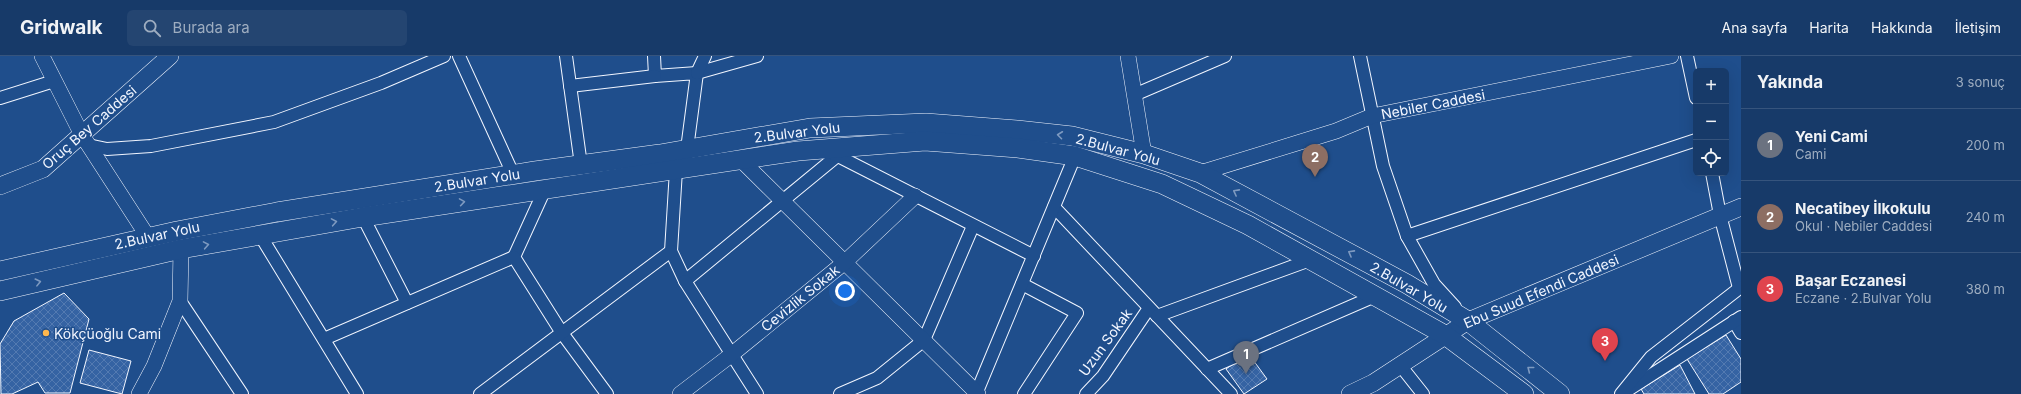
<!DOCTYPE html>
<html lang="tr">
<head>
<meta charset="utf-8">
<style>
  body { margin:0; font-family:Inter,sans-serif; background:#244571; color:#f1f3f6 }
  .controls { position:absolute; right:12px; top:12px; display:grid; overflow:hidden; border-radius:6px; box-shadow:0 4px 16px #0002 }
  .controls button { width:36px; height:36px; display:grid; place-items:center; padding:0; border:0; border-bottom:1px solid #36547d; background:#173a69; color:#f1f3f6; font:20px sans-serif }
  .you { position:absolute; left:845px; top:235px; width:14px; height:14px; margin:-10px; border:3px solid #fff; border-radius:50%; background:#1a73e8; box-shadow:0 0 0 6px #1a73e833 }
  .badge { display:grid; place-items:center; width:26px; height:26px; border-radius:50%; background:#ea580c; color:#fff; font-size:13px; font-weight:700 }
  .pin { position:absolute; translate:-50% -33px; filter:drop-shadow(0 1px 2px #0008) }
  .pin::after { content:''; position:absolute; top:21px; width:14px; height:12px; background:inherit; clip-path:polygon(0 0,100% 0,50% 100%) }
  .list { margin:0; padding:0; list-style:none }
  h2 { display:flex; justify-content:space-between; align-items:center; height:52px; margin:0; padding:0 16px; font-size:17px }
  h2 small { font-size:13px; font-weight:400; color:#9eadc0 }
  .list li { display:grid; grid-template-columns:26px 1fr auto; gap:12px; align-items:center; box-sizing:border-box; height:72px; padding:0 16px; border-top:1px solid #36547d }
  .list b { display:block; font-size:15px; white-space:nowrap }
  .list p { margin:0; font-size:13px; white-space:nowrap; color:#9eadc0 }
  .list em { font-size:13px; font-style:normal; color:#9eadc0 }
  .icon { flex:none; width:22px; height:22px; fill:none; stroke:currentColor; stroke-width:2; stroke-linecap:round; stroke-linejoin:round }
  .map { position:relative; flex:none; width:1741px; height:338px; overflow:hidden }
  header { display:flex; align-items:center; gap:24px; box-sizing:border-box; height:56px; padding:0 20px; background:#173a69; border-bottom:1px solid #36547d }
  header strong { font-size:19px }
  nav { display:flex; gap:22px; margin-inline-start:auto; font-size:14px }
  .search { width:280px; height:36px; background:#244571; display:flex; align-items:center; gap:10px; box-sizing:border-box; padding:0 14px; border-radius:6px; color:#9eadc0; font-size:15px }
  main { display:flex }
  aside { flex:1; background:#173a69 }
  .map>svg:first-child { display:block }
</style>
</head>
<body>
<header>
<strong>Gridwalk</strong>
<div class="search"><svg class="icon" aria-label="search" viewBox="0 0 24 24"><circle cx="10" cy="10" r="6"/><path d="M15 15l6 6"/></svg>Burada ara</div>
<nav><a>Ana sayfa</a><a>Harita</a><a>Hakkında</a><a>İletişim</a></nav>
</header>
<main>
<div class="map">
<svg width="1741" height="338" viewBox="0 0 1741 338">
  <defs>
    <pattern id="building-cross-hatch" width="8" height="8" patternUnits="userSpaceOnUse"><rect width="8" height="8" fill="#3563a3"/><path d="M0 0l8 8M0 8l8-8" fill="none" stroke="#537ab1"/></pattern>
  </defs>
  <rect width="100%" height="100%" fill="#1f4e8c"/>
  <g fill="url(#building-cross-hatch)" stroke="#f2f6ff">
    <path d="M 64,237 L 89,263 L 70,337 L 45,337 L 38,326 L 12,338 L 1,338 L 0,288 L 14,265 Z"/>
    <path d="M 1726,279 L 1741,303 L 1741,326 L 1723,338 L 1709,338 L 1687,303 Z"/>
    <path d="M 89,294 L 131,305 L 122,338 L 80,327 Z"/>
    <path d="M 1248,297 L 1267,323 L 1244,338 L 1226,313 Z"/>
    <path d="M 1680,309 L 1695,338 L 1644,338 L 1641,333 Z"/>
  </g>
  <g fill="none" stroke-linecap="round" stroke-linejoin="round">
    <g stroke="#f2f6ff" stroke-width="14">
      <g id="minor">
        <path d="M 459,0 L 513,118"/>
        <path d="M 566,0 L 581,109"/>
        <path d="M 654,0 L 655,20 L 697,17 L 687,93 L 676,114 L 671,195 L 685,225 L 837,100"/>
        <path d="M 1360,0 L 1383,110 L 1407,180 L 1434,228 L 1455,251"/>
        <path d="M 1687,0 L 1696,42"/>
        <path d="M 697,17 L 757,0"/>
        <path d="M 697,17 L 705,0"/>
        <path d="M 570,30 L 655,20"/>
        <path d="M 1134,39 L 1225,0"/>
        <path d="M 0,42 L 54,25"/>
        <path d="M 88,89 L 107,93 L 151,90 L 274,66 L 381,27 L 444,0"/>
        <path d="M 832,97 L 1034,200"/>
        <path d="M 1712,117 L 1720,159 L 1739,232"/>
        <path d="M 1054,151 L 1231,338"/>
        <path d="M 363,161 L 407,247"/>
        <path d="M 260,179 L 357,338"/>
        <path d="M 1407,180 L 1696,84"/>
        <path d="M 514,201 L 545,133"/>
        <path d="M 685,225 L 757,338"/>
        <path d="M 1022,228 L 1077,257 L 1024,338"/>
        <path d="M 180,245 L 242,338"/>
        <path d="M 1157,260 L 1310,204"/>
        <path d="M 1734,265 L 1741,277"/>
        <path d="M 324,283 L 514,201 L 562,277 L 607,338"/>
        <path d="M 1400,309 L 1423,338"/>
        <path d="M 1207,313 L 1375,240"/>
        <path d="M 1628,334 L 1741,261"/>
        <path d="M 480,338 L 671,195"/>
        <path d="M 840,338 L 877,322 L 924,284 L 973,170"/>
        <path d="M 976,338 L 1075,100"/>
        <path d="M 1086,338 L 1103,320 L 1149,252"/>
        <path d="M 1621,338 L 1651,301 L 1741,231"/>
      </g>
    </g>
    <g stroke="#f2f6ff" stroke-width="16">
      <g id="tertiary">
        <path d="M 42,0 L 82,79 L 148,181"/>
        <path d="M 1128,0 L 1144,98"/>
        <path d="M 741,104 L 978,338"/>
        <path d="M 1200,117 L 1336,75 L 1372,60 L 1671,0"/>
        <path d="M 139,338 L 154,310 L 180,245 L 181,193"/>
        <path d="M 680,338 L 731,299 L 845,206 L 915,140"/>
      </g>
    </g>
    <g stroke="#f2f6ff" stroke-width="18">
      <g id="secondary">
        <path d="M 0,130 L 43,113 L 170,0"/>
        <path d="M 1350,338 L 1373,327 L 1468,265 L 1741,151"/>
      </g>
    </g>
    <g stroke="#f2f6ff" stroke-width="20">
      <g id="primary">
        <path d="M 0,215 L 177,175 L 277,156 L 535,115 L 660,98 L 810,72 L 926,67 L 1017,74 L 1072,80 L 1144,98 L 1200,117 L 1407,228 L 1468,265 L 1560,338"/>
        <path d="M 0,235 L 181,193 L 363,161 L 798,95 L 925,85 L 1018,92 L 1075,100 L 1162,128 L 1248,169 L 1445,279 L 1524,338"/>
      </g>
    </g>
    <use href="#minor" stroke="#1f4e8c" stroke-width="12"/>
    <use href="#tertiary" stroke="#1f4e8c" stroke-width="15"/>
    <use href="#secondary" stroke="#1f4e8c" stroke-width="17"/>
    <use href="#primary" stroke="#1f4e8c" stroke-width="19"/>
  </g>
  <defs><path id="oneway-chevron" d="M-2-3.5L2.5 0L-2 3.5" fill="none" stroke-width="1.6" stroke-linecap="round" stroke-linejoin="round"/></defs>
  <g stroke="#7e9ac0">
    <use href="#oneway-chevron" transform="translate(1060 79) rotate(-173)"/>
    <use href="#oneway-chevron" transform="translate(1236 136) rotate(-152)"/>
    <use href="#oneway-chevron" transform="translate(462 146) rotate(-9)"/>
    <use href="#oneway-chevron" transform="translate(334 166) rotate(-10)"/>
    <use href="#oneway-chevron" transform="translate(206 189) rotate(-10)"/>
    <use href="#oneway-chevron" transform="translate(1351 197) rotate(-151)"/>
    <use href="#oneway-chevron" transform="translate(38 226) rotate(-14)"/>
    <use href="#oneway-chevron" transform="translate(1530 313) rotate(-142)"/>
  </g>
  <circle fill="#ffb74d" stroke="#1f4e8c" stroke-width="1.5" cx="46" cy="277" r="4"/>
  <g text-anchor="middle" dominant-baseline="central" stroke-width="3" stroke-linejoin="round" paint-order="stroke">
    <g font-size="14" fill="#f2f6ff" stroke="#1f4e8c">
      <text transform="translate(1433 48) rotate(-11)">Nebiler Caddesi</text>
      <text transform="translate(89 71) rotate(-41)">Oruç Bey Caddesi</text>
      <text transform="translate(797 76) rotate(-7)">2.Bulvar Yolu</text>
      <text transform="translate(1118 93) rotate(15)">2.Bulvar Yolu</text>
      <text transform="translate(477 124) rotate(-9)">2.Bulvar Yolu</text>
      <text transform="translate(157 179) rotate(-12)">2.Bulvar Yolu</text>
      <text transform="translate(1409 231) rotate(30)">2.Bulvar Yolu</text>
      <text transform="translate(1541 235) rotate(-23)">Ebu Suud Efendi Caddesi</text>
      <text transform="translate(800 242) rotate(-39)">Cevizlik Sokak</text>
      <text transform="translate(1105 286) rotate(-54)">Uzun Sokak</text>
    </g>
    <g font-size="14" fill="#f2f6ff" stroke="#1f4e8c" text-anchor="start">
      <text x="54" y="277">Kökçüoğlu Cami</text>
    </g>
  </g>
</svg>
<div class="controls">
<button>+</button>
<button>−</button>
<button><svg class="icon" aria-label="locate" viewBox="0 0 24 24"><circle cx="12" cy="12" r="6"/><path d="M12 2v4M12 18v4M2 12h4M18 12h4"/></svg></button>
</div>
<div class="you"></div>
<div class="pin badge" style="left:1246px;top:318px;background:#6b7280">1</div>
<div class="pin badge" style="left:1315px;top:121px;background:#8d6e63">2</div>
<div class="pin badge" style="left:1605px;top:305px;background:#e0444e">3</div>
</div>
<aside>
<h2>Yakında<small>3 sonuç</small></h2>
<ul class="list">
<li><span class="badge" style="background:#6b7280">1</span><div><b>Yeni Cami</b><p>Cami</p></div><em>200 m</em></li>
<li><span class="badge" style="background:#8d6e63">2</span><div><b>Necatibey İlkokulu</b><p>Okul · Nebiler Caddesi</p></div><em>240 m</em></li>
<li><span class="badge" style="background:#e0444e">3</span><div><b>Başar Eczanesi</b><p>Eczane · 2.Bulvar Yolu</p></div><em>380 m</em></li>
</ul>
</aside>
</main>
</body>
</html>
